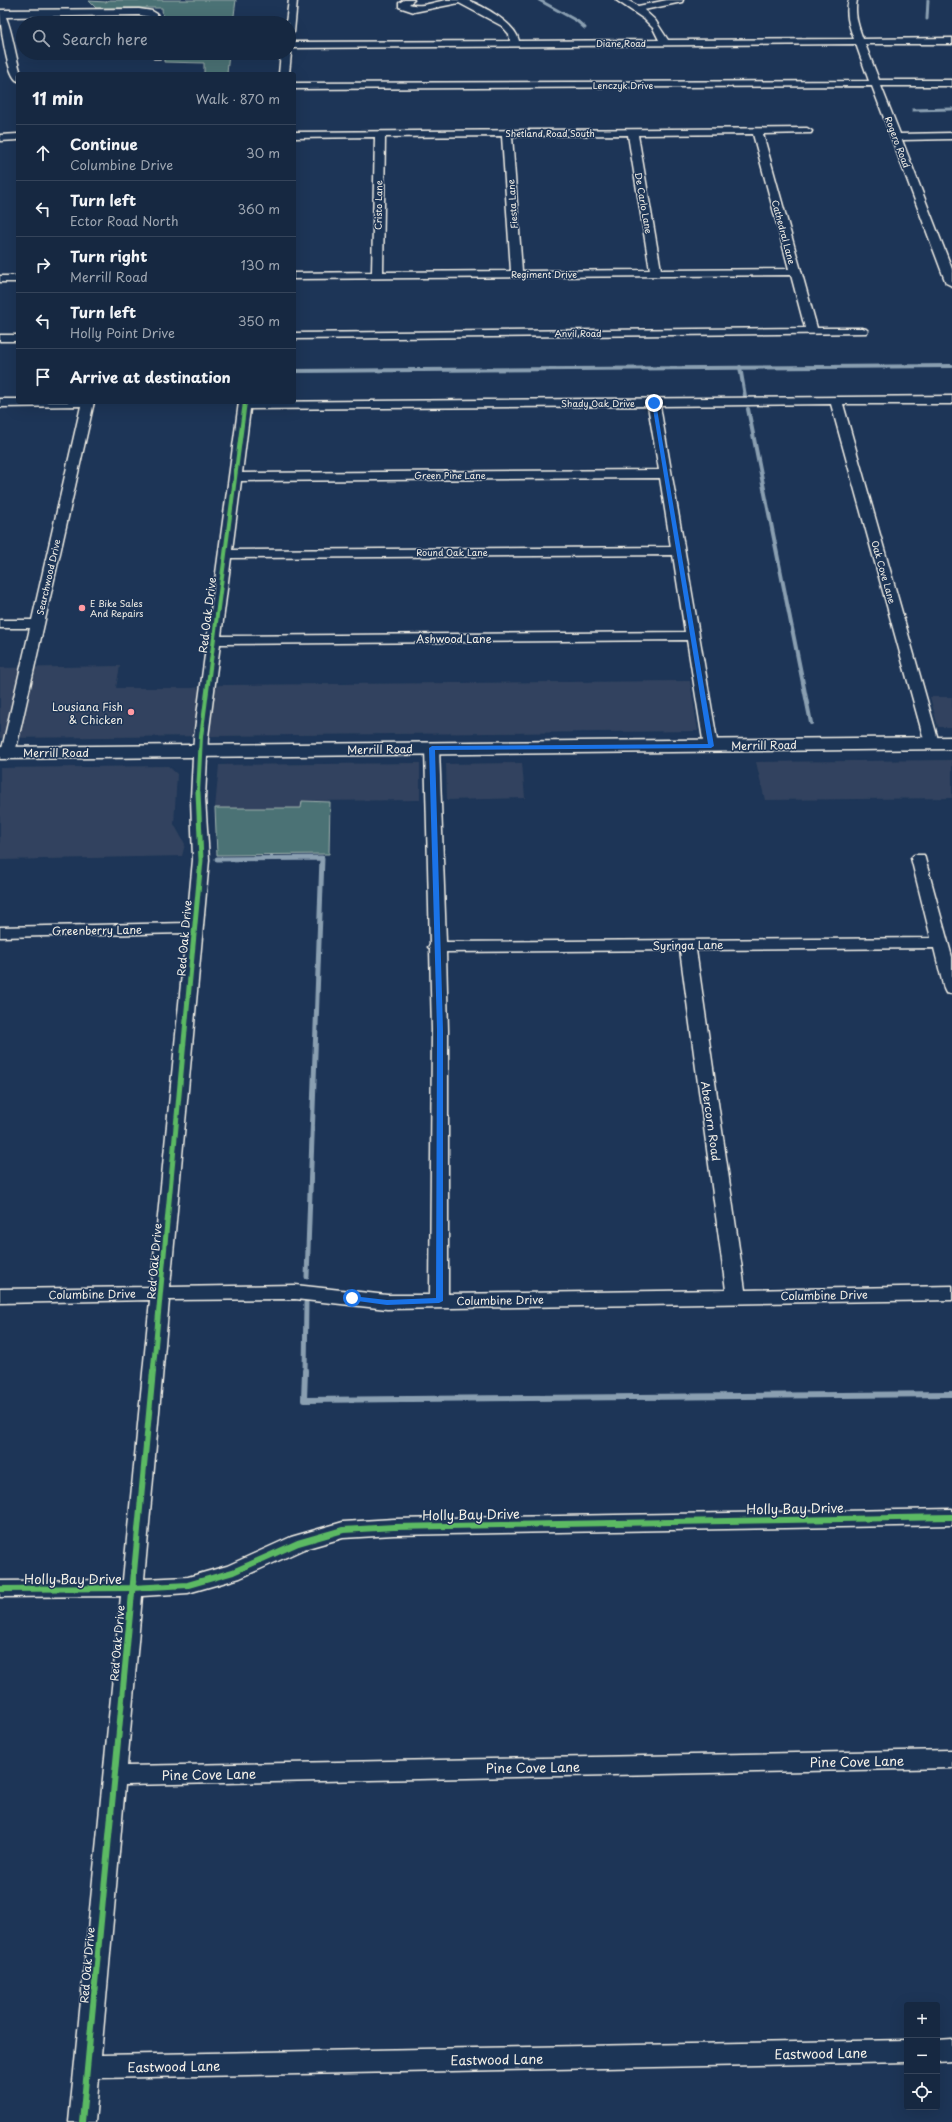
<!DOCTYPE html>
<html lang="en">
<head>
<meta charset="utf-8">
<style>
  body { margin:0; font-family:"Playpen Sans",sans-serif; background:#23344c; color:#f1f3f6 }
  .controls { position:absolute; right:12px; bottom:12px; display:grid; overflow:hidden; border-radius:4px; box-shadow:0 4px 16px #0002 }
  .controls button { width:36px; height:36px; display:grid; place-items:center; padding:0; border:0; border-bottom:1px solid #35445a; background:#162841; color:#f1f3f6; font:20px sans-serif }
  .stop { position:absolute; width:12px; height:12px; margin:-9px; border:3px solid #1a73e8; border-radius:50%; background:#fff }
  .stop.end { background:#1a73e8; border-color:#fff; box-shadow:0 1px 4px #0008 }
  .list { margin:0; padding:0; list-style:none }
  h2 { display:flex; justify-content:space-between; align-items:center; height:52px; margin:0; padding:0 16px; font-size:17px }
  h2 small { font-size:13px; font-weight:400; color:#9ea6b1 }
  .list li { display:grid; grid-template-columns:26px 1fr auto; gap:12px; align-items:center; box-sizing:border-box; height:56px; padding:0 16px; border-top:1px solid #35445a }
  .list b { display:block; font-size:15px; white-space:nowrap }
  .list p { margin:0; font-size:13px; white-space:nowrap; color:#9ea6b1 }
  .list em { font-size:13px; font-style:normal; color:#9ea6b1 }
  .icon { flex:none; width:22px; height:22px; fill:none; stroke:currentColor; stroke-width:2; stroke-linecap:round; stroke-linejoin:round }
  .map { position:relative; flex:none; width:952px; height:2122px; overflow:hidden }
  .search { position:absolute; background:#162841; box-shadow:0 4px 16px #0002; left:16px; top:16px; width:280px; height:44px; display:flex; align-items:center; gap:10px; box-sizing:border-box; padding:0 14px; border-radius:22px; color:#9ea6b1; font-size:15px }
  .panel { position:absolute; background:#162841; box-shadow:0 4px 16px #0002; left:16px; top:72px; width:280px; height:332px; border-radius:4px }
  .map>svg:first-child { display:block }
</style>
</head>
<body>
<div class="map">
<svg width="952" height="2122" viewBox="0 0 952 2122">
  <rect width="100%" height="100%" fill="#1d3557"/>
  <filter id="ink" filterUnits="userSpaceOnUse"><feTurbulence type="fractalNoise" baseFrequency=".025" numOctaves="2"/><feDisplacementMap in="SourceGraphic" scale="8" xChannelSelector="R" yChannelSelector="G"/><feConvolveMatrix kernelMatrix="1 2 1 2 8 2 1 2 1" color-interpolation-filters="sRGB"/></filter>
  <g filter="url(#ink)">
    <g fill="#32435e">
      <path d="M 120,666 L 116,688 L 192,688 L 222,685 L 690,681 L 698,731 L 0,738 L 0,668 Z"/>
      <path d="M 930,697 L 952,697 L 952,727 L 938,727 Z"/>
      <path d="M 952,760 L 952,798 L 765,800 L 756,762 Z"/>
      <path d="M 420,763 L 420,800 L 302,801 L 301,808 L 215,808 L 219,765 Z"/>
      <path d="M 522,763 L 525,798 L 447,800 L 446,764 Z"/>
      <path d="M 168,766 L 177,774 L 174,824 L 185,844 L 182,856 L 0,860 L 0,768 Z"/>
    </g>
    <g fill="#4c7274" stroke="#a0b2ae">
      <path d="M 109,0 L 236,0 L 233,23 L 163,23 L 162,8 L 96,8 L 89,1 L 106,2 Z"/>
      <path d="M 164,53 L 229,53 L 227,74 L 204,74 L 204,63 L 164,62 Z"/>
      <path d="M 302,801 L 330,802 L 329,854 L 217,855 L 215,808 L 301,808 Z"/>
    </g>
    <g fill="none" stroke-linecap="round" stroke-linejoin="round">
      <g stroke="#8a9fb1" stroke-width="3">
        <path d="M 539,0 L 577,21 L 585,28"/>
        <path d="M 927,19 L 928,0"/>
        <path d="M 913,110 L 952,109"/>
      </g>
      <g stroke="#8a9fb1" stroke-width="4">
        <path d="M 740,367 L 745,396"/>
        <path d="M 294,371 L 952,366"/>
        <path d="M 748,409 L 811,723"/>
      </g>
      <g stroke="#8a9fb1" stroke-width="5">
        <path d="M 217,859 L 322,858 L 307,1277"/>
        <path d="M 305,1372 L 306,1303"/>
      </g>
      <path stroke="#8a9fb1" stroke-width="6" d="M 305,1371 L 304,1400 L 952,1394"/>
      <g stroke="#f4f1e8" stroke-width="3">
        <g id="minor">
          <path d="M 289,0 L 297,0 L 294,32 L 289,35 L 289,23 L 286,23 Z"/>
          <path d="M 404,0 L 414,0 L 409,4 C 421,8 434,2 446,0 C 452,0 462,0 467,0 C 484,6 516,24 519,41 L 659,40 L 653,28 L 644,19 L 616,0 L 627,0 L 638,6 L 667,0 L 683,0 L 682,2 L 644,10 L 655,20 L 668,40 L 854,39 C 849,26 845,13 849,0 L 857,0 C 854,13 858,26 863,39 L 952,38 L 952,44 L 865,44 L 879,80 L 952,80 L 952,86 L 881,86 L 900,134 L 952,133 L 952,139 L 902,140 L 952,269 L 952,286 L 946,283 L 872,86 L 294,89 L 294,83 L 869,81 L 856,44 L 289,48 L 289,42 L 510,41 L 509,34 L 502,26 L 459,3 L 414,12 L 399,7 L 399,3 Z"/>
          <path d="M 139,9 L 152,11 L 157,14 L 160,23 L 150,23 L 150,17 L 139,15 L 6,17 C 13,35 15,55 21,74 L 18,74 L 18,81 C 7,78 0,22 0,10 Z"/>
          <path d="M 289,51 L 291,53 L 289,74 L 279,74 L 281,53 L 289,53 Z"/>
          <path d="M 152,53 L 162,53 L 160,58 L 154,58 Z"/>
          <path d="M 807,128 L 812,131 L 811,133 L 763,134 L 817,328 L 862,328 L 866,329 L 868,331 L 866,333 L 294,339 L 294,333 L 805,328 L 791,275 L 294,279 L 294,273 L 372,272 L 375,137 L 294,138 L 294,132 ZM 753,134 L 789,269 L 661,270 L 638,135 ZM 628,135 L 650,270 L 522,271 L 512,136 ZM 502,136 L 511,271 L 383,272 L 385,137 Z"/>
          <path d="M 18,134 L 18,140 L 0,141 L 0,135 Z"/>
          <rect x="0" y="276" width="18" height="6"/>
          <rect x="0" y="335" width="18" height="6"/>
          <path d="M 952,396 L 952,404 L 843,404 L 939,743 L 937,746 L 927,746 L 925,743 L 831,404 L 660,406 L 718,746 L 716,749 L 706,749 L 704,746 L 687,640 L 220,644 L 208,737 L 205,798 L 209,860 L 170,1287 L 295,1285 L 387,1295 L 430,1295 L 432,1030 L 430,949 L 428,947 L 430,945 L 425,748 L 427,745 L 437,745 L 439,748 L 446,942 L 931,938 L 911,858 L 914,855 L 924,855 L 952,957 L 952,994 L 946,993 L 944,989 L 934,948 L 696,950 L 745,1290 L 952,1286 L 952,1300 L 387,1309 L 295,1299 L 169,1300 L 144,1579 L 188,1577 L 227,1566 L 291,1537 L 343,1522 L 394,1519 L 952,1509 L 952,1525 L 394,1535 L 343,1538 L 304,1549 L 240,1578 L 188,1593 L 142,1596 L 127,1766 L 952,1750 L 952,1768 L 125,1785 L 101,2055 L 907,2040 L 907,2062 L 99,2078 L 95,2122 L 69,2122 L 121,1596 L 0,1597 L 0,1581 L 123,1580 L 150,1300 L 0,1303 L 0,1289 L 151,1287 L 186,933 L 0,937 L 0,927 L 187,923 L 193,860 L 191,798 L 194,737 L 239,402 ZM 648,406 L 659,470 L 242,473 L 250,409 ZM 660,478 L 671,547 L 232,550 L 241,481 ZM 673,555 L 685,632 L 221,636 L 231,558 ZM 680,950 L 726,1290 L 448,1294 L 448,1030 L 446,952 Z"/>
          <path d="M 0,399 L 18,399 L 18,402 L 94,402 L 15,753 L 13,756 L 3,756 L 1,753 L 30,628 L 0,628 L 0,620 L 32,620 L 81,406 L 0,407 Z"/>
          <path d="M 952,2039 L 952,2061 L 937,2062 L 937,2040 Z"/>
        </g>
      </g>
      <g stroke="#f4f1e8" stroke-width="3">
        <path id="major" d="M 952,737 L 952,749 L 0,759 L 0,747 Z"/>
      </g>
      <use href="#minor" fill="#1d3557" fill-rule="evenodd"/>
      <use href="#major" fill="#1d3557" fill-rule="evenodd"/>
      <g stroke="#1d3557" stroke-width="6">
        <path id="cycleway-far2" d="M 198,793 L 201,737 L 245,402"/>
      </g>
      <g stroke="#1d3557" stroke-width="8">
        <path id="cycleway-far1" d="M 153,1372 L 201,860 L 198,792"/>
      </g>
      <g stroke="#1d3557" stroke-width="9">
        <g id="cycleway">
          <path d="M 0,1589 L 132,1588 L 188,1585 L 233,1572 L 298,1543 L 343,1530 L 394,1527 L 952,1517"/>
          <path d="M 82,2122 L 153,1371"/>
        </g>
      </g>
      <use href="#cycleway-far2" stroke="#5cba63" stroke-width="4"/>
      <use href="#cycleway-far1" stroke="#5cba63" stroke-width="5"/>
      <use href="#cycleway" stroke="#5cba63" stroke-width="6"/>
    </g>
  </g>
  <path fill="#1a73e8" d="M 654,401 L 656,403 L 714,746 L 711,748 L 435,750 L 443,1030 L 443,1301 L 439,1303 L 387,1305 L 350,1300 L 349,1298 L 352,1296 L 387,1300 L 436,1298 L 437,1030 L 429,748 L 432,746 L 708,744 L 652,403 Z"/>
  <g fill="#ff9aa2" stroke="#1d3557" stroke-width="1.5">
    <circle cx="82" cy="608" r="4"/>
    <circle cx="131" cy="712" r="4"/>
  </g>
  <g text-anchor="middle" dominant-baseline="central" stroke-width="3" stroke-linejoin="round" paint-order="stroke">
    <g font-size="9" fill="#f4f1e8" stroke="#1d3557">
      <text x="621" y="43">Diane Road</text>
      <text x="623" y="85">Lenczyk Drive</text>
      <text x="550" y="133">Shetland Road South</text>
      <text transform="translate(898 142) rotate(69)">Rogero Road</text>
      <text transform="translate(644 203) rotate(80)">De Carlo Lane</text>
      <text transform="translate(512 204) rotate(-94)">Fiesta Lane</text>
      <text transform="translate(378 205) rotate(-89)">Cristo Lane</text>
      <text transform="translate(784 232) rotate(75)">Cathedral Lane</text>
      <text x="544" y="274">Regiment Drive</text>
      <text x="578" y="333">Anvil Road</text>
      <text x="598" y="403">Shady Oak Drive</text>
      <text x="450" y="475">Green Pine Lane</text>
      <text x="452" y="552">Round Oak Lane</text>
      <text transform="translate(884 572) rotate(74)">Oak Cove Lane</text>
      <text transform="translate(48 577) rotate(-77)">Searchwood Drive</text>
    </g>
    <g font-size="9" fill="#f4f1e8" stroke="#1d3557" text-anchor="start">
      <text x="90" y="603">E Bike Sales<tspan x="90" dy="10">And Repairs</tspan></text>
    </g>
    <g font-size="11" fill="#f4f1e8" stroke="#1d3557">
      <text transform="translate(207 615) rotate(-83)">Red Oak Drive</text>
      <text x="454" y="638">Ashwood Lane</text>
      <text transform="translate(764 745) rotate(-1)">Merrill Road</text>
      <text transform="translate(380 749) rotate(-1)">Merrill Road</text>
      <text x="56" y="752">Merrill Road</text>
      <text transform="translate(97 930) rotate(-1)">Greenberry Lane</text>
      <text transform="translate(184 938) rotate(-85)">Red Oak Drive</text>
      <text transform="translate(688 945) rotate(-1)">Syringa Lane</text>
      <text transform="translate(711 1121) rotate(82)">Abercorn Road</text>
      <text transform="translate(154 1261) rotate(-85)">Red Oak Drive</text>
      <text transform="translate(92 1294) rotate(-1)">Columbine Drive</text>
      <text transform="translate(824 1295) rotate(-1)">Columbine Drive</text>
      <text transform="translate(500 1300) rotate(-1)">Columbine Drive</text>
      <text transform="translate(117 1643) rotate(-85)">Red Oak Drive</text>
      <text transform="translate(87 1965) rotate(-85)">Red Oak Drive</text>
    </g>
    <g font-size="11" fill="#f4f1e8" stroke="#1d3557" text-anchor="end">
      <text x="123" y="706">Lousiana Fish<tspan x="123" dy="13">&amp; Chicken</tspan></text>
    </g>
    <g font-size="13" fill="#f4f1e8" stroke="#1d3557">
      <text transform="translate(795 1508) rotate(-1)">Holly Bay Drive</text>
      <text transform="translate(471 1514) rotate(-1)">Holly Bay Drive</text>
      <text x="73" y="1578">Holly Bay Drive</text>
      <text transform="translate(857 1761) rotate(-1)">Pine Cove Lane</text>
      <text transform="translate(533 1767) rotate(-1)">Pine Cove Lane</text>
      <text transform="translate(209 1774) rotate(-1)">Pine Cove Lane</text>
      <text transform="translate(821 2053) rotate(-1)">Eastwood Lane</text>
      <text transform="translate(497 2059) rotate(-1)">Eastwood Lane</text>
      <text transform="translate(174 2066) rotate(-1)">Eastwood Lane</text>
    </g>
  </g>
</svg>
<div class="controls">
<button>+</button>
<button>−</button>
<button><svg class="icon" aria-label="locate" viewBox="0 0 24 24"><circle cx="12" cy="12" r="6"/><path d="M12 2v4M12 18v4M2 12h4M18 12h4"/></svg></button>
</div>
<div class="stop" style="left:352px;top:1298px"></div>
<div class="stop end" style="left:654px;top:403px"></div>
<div class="search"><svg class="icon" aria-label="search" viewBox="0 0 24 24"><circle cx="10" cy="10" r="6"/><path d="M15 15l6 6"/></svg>Search here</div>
<section class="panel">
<h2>11 min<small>Walk · 870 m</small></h2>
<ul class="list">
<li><svg class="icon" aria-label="ahead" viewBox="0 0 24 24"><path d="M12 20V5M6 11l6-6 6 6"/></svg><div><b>Continue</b><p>Columbine Drive</p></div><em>30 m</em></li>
<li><svg class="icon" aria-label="left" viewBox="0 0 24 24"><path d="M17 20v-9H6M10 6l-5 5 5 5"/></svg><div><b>Turn left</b><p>Ector Road North</p></div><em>360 m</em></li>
<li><svg class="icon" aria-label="right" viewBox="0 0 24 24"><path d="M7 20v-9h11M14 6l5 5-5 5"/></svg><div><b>Turn right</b><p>Merrill Road</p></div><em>130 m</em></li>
<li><svg class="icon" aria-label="left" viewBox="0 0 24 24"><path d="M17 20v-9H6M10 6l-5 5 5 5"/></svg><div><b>Turn left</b><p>Holly Point Drive</p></div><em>350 m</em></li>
<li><svg class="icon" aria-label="arrive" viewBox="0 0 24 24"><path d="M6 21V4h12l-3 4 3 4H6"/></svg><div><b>Arrive at destination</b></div></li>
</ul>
</section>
</div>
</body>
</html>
